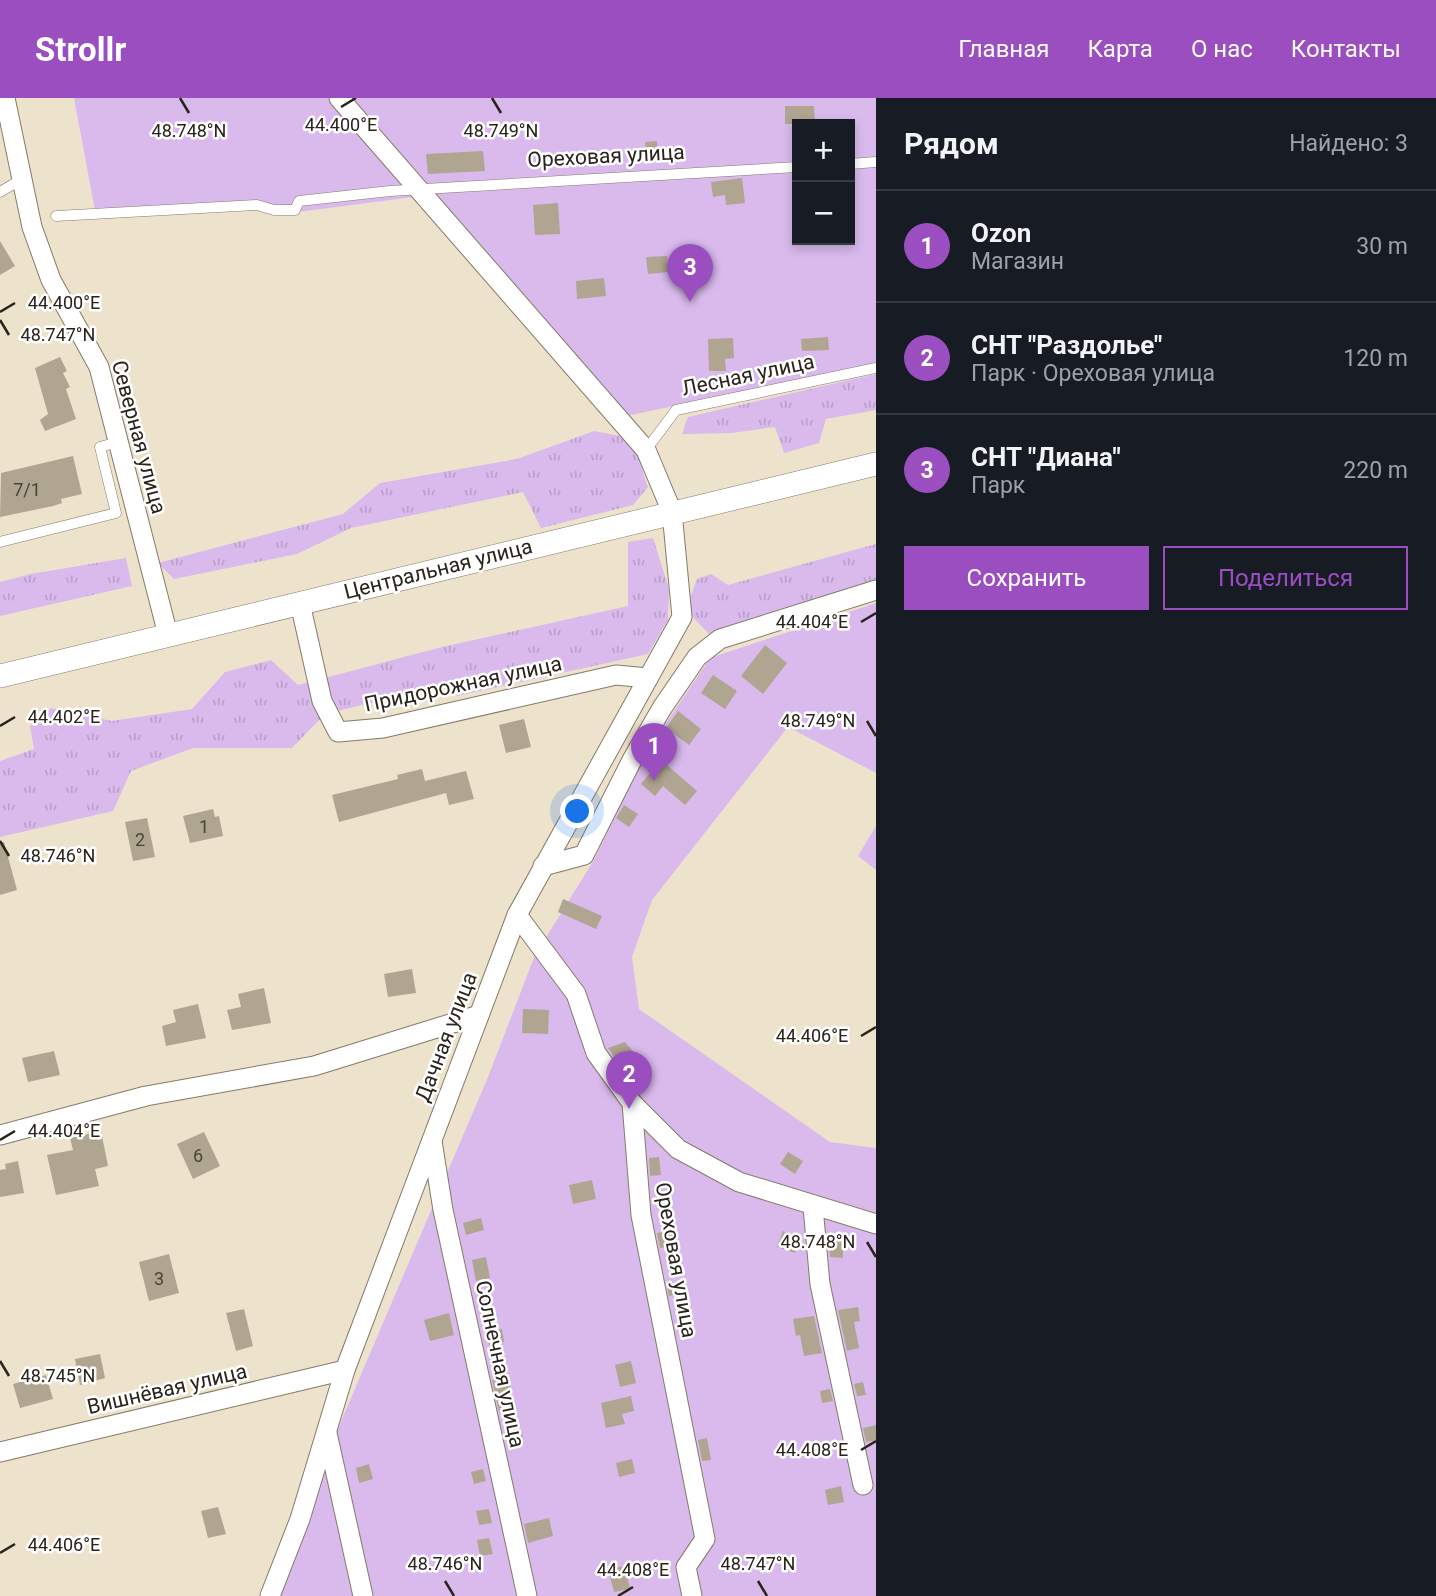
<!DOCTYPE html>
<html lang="ru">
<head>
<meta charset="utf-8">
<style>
  body { margin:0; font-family:Roboto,sans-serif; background:#20242c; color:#f1f3f6 }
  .controls { position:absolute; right:21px; top:21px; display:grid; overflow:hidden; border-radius:0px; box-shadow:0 4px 10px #0003 }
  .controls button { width:63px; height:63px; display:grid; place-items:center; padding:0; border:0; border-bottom:2px solid #363941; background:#171b24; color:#f1f3f6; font:35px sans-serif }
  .you { position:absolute; left:578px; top:714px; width:24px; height:24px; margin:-18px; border:5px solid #fff; border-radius:50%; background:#1a73e8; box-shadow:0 0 0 10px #1a73e833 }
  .badge { display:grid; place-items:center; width:46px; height:46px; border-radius:50%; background:#9b4ec0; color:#fff; font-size:23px; font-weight:700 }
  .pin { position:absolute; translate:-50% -58px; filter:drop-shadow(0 2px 4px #0008) }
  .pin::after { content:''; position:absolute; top:37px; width:24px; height:21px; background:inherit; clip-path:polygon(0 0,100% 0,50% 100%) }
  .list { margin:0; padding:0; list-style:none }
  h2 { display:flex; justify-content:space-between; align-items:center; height:91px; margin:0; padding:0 28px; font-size:30px }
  h2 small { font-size:23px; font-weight:400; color:#9ea1a6 }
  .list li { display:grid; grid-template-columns:46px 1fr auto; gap:21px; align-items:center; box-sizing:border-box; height:112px; padding:0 28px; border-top:2px solid #363941 }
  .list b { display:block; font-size:26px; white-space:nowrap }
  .list p { margin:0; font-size:23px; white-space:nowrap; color:#9ea1a6 }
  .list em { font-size:23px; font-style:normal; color:#9ea1a6 }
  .actions { display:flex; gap:14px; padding:21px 28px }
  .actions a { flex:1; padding:16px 0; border:2px solid #9b4ec0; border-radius:0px; text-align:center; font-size:24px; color:#9b4ec0 }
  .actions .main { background:#9b4ec0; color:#fff }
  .map { position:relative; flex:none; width:876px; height:1498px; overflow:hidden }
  header { display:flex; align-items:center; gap:42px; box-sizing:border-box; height:98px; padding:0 35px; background:#9b4ec0; color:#fff }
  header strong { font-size:33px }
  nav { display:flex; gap:38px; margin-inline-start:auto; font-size:24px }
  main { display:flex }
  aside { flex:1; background:#171b24 }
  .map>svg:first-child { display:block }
</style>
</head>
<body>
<header>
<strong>Strollr</strong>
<nav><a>Главная</a><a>Карта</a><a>О нас</a><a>Контакты</a></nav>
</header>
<main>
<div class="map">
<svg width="876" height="1498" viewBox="0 0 876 1498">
  <defs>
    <pattern id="grass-tufts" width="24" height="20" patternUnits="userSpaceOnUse" patternTransform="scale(1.75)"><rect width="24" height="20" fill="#dabaed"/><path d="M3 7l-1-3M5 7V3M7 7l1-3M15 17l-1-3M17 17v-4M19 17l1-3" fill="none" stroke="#bba0cb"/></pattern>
  </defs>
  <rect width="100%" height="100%" fill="#ede2cc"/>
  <g fill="url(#grass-tufts)">
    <path d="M 876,276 L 876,312 L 826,321 L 819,345 L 784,355 L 775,329 L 732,335 L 682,336 L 688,319 Z"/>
    <path d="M 594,333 C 649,343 631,340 648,389 L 633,407 L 541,430 L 523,394 L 351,430 L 297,456 L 174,481 L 158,465 L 343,416 L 380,385 L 517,361 Z"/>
    <path d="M 653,440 L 669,491 L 668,522 L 648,556 L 457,598 L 449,586 L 325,616 L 292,650 L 193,650 L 131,673 L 113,713 L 0,739 L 0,663 L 34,651 L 30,628 L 51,610 L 112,623 L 192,611 L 225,574 L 271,562 L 298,587 L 442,549 L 628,508 L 628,444 Z"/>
    <path d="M 876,446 L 876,489 L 711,538 L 686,512 L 697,481 L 711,476 L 728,487 Z"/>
    <path d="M 126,460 L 132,488 L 0,518 L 0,484 L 31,476 Z"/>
  </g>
  <g fill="#dabaed" fill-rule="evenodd">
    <path d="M 74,0 L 876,0 L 876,266 L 607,322 L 414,99 L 275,117 L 257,110 L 96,118 ZM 797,26 L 850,26 L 850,142 L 797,142 Z"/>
    <path d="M 876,505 L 876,675 L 788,629 L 652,802 L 632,859 L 639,911 L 830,1044 L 876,1050 L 876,1498 L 278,1498 L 325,1361 L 488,979 L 535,857 L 594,762 L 615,719 L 629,680 L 710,560 Z"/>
    <path d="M 876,728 L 876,772 L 858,758 Z"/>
  </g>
  <g fill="#b0a591">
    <path d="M 785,8 L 814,8 L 815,26 L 785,26 Z"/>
    <path d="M 657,43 L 659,61 L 647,62 L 645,44 Z"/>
    <path d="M 483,53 L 485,73 L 428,76 L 426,56 Z"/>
    <path d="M 742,80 L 745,105 L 726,107 L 725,97 L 713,99 L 711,84 Z"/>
    <path d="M 558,105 L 560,136 L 535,137 L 533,107 Z"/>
    <path d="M 0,143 L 15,168 L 0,177 Z"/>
    <path d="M 667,158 L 668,174 L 648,176 L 646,159 Z"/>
    <path d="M 604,180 L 606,198 L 577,201 L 576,183 Z"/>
    <path d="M 828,239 L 829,252 L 802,253 L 801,241 Z"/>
    <path d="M 733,240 L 734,260 L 725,261 L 726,273 L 709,273 L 708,241 Z"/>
    <path d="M 60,259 L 67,273 L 63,275 L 70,289 L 66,291 L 76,321 L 45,333 L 40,322 L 48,316 L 35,270 Z"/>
    <path d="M 73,358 L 82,396 L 61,401 L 62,405 L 53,408 L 0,419 L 1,375 Z"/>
    <path d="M 765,547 L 787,565 L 763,596 L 741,578 Z"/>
    <path d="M 713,577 L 737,593 L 725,611 L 701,595 Z"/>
    <path d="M 678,613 L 701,631 L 689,647 L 666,630 Z"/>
    <path d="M 524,621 L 531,649 L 506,655 L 499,627 Z"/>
    <path d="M 661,662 L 697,693 L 685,707 L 663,688 L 655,698 L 641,686 Z"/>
    <path d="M 422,671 L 425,683 L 466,673 L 474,701 L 449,707 L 446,695 L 339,724 L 332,697 L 398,681 L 397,677 Z"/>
    <path d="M 624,707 L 638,716 L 629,729 L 616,720 Z"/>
    <path d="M 213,711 L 215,719 L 219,718 L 223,738 L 190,745 L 183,718 Z"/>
    <path d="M 147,720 L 155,759 L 133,763 L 125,724 Z"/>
    <path d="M 0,744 L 4,744 L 17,792 L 0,797 Z"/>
    <path d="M 563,801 L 602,818 L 596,831 L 558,814 Z"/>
    <path d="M 412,871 L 416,895 L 388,899 L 384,876 Z"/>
    <path d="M 264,890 L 271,925 L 232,932 L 227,912 L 241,909 L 238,896 Z"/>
    <path d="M 198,906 L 206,940 L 166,948 L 162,928 L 176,924 L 173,912 Z"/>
    <path d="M 523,911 L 549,912 L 548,936 L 522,935 Z"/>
    <path d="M 625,944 L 639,960 L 624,972 L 608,950 Z"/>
    <path d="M 54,953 L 60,977 L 28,984 L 22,960 Z"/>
    <path d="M 101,1033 L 108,1068 L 95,1071 L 99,1088 L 56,1097 L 47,1057 L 73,1052 L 70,1040 Z"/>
    <path d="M 204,1034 L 220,1068 L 193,1081 L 177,1046 Z"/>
    <path d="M 788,1054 L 803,1063 L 795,1076 L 780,1066 Z"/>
    <path d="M 659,1059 L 661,1077 L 650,1078 L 649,1060 Z"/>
    <path d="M 18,1063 L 24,1095 L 0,1099 L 0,1072 L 6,1071 L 5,1066 Z"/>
    <path d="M 592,1082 L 596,1101 L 573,1106 L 569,1087 Z"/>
    <path d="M 481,1120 L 484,1132 L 466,1137 L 463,1125 Z"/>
    <path d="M 674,1132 L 677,1147 L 660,1150 L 657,1135 Z"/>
    <path d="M 783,1133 L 800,1140 L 795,1155 L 777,1149 Z"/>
    <path d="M 829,1141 L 843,1142 L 843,1160 L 830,1159 Z"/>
    <path d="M 169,1156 L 179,1195 L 149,1203 L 139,1164 Z"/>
    <path d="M 486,1159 L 490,1180 L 476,1183 L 472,1162 Z"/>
    <path d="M 684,1182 L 687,1194 L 669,1198 L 667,1186 Z"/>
    <path d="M 858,1209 L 860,1223 L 854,1224 L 859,1250 L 847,1253 L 838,1212 Z"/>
    <path d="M 244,1211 L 253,1248 L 236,1253 L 226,1215 Z"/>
    <path d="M 449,1215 L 454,1237 L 430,1243 L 424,1222 Z"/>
    <path d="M 814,1218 L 822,1255 L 804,1258 L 800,1237 L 796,1238 L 793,1221 Z"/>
    <path d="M 502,1231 L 504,1244 L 489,1247 L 486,1234 Z"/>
    <path d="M 100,1256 L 105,1280 L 80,1287 L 75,1261 Z"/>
    <path d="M 631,1263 L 636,1285 L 620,1289 L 615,1267 Z"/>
    <path d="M 46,1277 L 53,1301 L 20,1310 L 13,1286 Z"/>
    <path d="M 509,1278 L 512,1311 L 499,1313 L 492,1282 Z"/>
    <path d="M 863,1284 L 866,1297 L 857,1298 L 854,1286 Z"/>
    <path d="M 830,1291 L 833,1303 L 822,1305 L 820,1293 Z"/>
    <path d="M 631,1298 L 634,1313 L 622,1316 L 625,1326 L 606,1330 L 601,1305 Z"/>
    <path d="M 876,1327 L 876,1342 L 866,1344 L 863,1330 Z"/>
    <path d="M 522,1334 L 524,1346 L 509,1349 L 506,1337 Z"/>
    <path d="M 707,1340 L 711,1362 L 702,1363 L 698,1342 Z"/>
    <path d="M 632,1361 L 635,1375 L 619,1379 L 616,1365 Z"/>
    <path d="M 369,1366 L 373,1381 L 359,1385 L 356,1370 Z"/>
    <path d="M 483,1371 L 486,1383 L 474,1386 L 471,1374 Z"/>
    <path d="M 841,1388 L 844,1404 L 828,1407 L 825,1392 Z"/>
    <path d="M 218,1409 L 226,1436 L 208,1440 L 201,1413 Z"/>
    <path d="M 489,1411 L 492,1425 L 479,1427 L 476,1413 Z"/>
    <path d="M 549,1420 L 553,1438 L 528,1445 L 524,1426 Z"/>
    <path d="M 489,1440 L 493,1456 L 480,1458 L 477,1442 Z"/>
    <path d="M 625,1468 L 630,1491 L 614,1494 L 608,1471 Z"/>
  </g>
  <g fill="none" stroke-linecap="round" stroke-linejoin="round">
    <g stroke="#857a67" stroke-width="11">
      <g id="service">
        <path d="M 850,66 L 876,64"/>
        <path d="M 0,94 L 22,81"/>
        <path d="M 56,118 L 257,107 L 274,112 L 295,112 L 299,103 L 390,93 L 797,69"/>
        <path d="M 646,352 L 676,312 L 876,270"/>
        <path d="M 0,444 L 116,415 L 100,349 L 118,344"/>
      </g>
    </g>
    <g stroke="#857a67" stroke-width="21">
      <g id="minor">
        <path d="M 5,0 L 32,129 L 51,182 L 99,269 L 168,537"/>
        <path d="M 300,505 L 322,603 L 338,634 L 383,630 L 616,577 L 648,580"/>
        <path d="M 543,768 L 584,757 L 632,662 L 662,610 L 697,559 L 720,541 L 876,492"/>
        <path d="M 517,817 L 576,896 L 596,955 L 632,1005 L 641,1117 L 705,1441 L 686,1469 L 692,1498"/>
        <path d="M 632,1005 L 678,1051 L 739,1084 L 876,1126"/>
        <path d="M 0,1037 L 146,998 L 314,968 L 479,917"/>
        <path d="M 432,1043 L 443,1112 L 527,1498"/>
        <path d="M 813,1109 L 820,1186 L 863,1387"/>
        <path d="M 327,1335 L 363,1498"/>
        <path d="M 0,1354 L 345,1272"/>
        <path d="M 270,1498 L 300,1421 L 345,1272 L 517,817 L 682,519 L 672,414 L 646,352 L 339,0"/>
      </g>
    </g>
    <g stroke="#857a67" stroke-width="24">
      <path id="tertiary" d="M 0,578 L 876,366"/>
    </g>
    <use href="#service" stroke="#fff" stroke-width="10"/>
    <use href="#minor" stroke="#fff" stroke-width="19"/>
    <use href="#tertiary" stroke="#fff" stroke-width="23"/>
  </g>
  <path fill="none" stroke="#28231b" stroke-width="2.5" d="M 180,0 L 189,15M 492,0 L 501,15M 341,9 L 356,0M 0,214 L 15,205M 0,222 L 9,237M 861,524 L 876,515M 867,623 L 876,638M 0,628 L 15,619M 0,743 L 9,758M 861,938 L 876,929M 0,1042 L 15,1033M 867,1144 L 876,1159M 0,1263 L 9,1278M 861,1352 L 876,1343M 0,1455 L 15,1446M 445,1483 L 454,1498M 758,1483 L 767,1498M 618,1498 L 633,1489"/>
  <g text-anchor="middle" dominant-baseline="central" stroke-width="5" stroke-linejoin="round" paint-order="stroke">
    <g font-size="18" fill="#4a4438">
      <text x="27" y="391">7/1</text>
      <text x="204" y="728">1</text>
      <text x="140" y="741">2</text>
      <text x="198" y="1057">6</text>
      <text x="159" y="1180">3</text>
    </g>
    <g font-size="21" fill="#28231b" stroke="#fff">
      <text transform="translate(606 58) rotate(-3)">Ореховая улица</text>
      <text transform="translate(748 277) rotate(-12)">Лесная улица</text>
      <text transform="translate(139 339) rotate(75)">Северная улица</text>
      <text transform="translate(438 471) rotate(-14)">Центральная улица</text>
      <text transform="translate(463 586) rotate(-12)">Придорожная улица</text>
      <text transform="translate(446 939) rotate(-69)">Дачная улица</text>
      <text transform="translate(676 1162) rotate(80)">Ореховая улица</text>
      <text transform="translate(500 1266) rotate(78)">Солнечная улица</text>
      <text transform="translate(167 1291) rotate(-13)">Вишнёвая улица</text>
    </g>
  </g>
  <g font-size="18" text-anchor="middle" fill="#28231b" stroke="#fff" stroke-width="5" stroke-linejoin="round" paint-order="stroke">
    <text x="341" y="33">44.400°E</text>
    <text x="189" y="39">48.748°N</text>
    <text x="501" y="39">48.749°N</text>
    <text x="64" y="211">44.400°E</text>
    <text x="58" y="243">48.747°N</text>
    <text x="812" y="530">44.404°E</text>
    <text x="64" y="625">44.402°E</text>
    <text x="818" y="629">48.749°N</text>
    <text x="58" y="764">48.746°N</text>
    <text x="812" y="944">44.406°E</text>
    <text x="64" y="1039">44.404°E</text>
    <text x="818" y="1150">48.748°N</text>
    <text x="58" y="1284">48.745°N</text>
    <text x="812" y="1358">44.408°E</text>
    <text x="64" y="1453">44.406°E</text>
    <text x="445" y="1472">48.746°N</text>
    <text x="758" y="1472">48.747°N</text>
    <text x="633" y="1478">44.408°E</text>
  </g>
</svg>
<div class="controls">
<button>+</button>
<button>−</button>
</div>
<div class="you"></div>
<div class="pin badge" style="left:654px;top:683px">1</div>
<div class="pin badge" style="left:629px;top:1011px">2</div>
<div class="pin badge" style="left:690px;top:204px">3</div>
</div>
<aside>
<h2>Рядом<small>Найдено: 3</small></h2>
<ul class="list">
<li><span class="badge">1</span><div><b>Ozon</b><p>Магазин</p></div><em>30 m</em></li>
<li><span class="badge">2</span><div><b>СНТ &quot;Раздолье&quot;</b><p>Парк · Ореховая улица</p></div><em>120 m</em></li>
<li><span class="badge">3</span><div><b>СНТ &quot;Диана&quot;</b><p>Парк</p></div><em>220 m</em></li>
</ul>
<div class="actions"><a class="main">Сохранить</a><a>Поделиться</a></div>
</aside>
</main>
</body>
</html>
